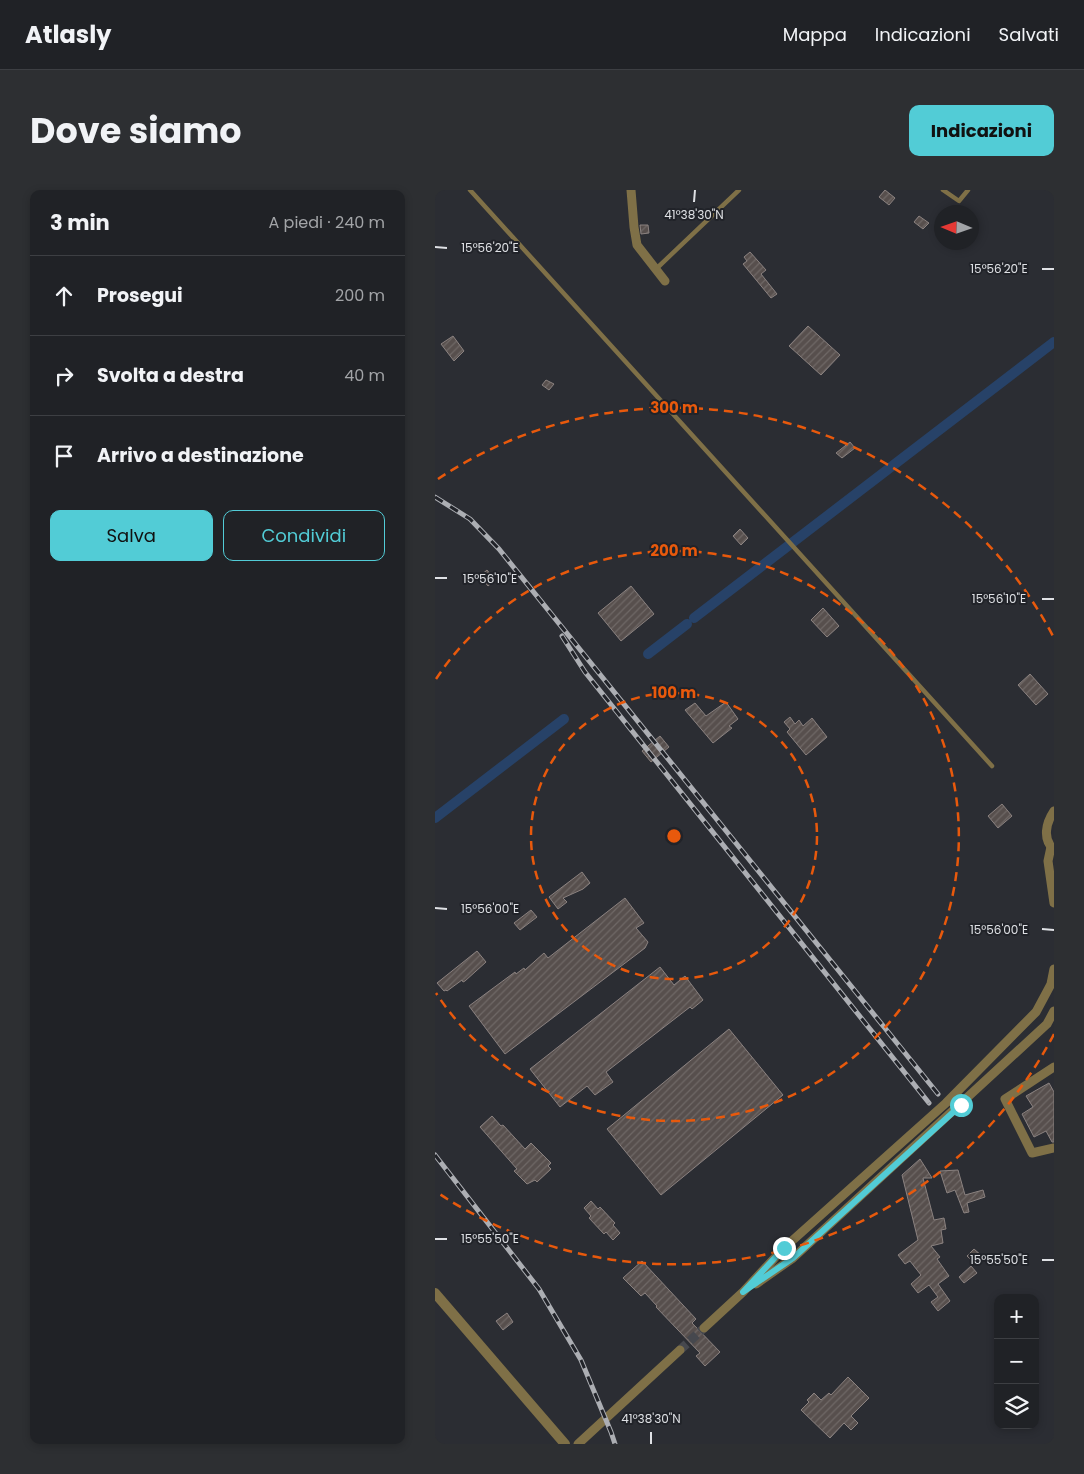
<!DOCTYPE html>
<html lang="it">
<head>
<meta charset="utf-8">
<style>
  body { margin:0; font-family:Poppins,sans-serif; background:#2d2f32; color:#f1f3f6 }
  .controls { position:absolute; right:15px; bottom:15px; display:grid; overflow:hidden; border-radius:10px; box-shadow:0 2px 8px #0003 }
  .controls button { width:45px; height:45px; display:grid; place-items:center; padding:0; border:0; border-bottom:1px solid #3d3f43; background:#202226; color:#f1f3f6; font:25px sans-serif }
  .compass { position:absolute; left:499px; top:15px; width:45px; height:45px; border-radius:50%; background:#202226; box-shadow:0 2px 8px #0003; rotate:272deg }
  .stop { position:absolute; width:15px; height:15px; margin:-11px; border:4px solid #52ccd6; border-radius:50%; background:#fff }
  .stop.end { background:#52ccd6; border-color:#fff; box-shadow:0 1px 5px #0008 }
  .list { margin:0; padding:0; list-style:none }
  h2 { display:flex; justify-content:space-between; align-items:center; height:65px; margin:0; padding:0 20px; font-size:21px }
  h2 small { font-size:16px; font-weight:400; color:#a2a4a7 }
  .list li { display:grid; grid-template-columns:32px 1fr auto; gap:15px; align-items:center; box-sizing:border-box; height:80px; padding:0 20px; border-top:1px solid #3d3f43 }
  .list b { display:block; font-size:19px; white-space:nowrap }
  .list em { font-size:16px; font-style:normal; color:#a2a4a7 }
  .actions { display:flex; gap:10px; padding:15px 20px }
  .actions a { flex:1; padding:11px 0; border:1px solid #52ccd6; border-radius:10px; text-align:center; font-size:18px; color:#52ccd6 }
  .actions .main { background:#52ccd6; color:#111 }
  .icon { flex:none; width:28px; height:28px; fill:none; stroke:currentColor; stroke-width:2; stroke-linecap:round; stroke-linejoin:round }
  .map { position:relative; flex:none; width:619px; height:1254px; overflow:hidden; border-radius:10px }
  header { display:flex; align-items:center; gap:30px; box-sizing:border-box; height:70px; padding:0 25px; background:#202226; border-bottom:1px solid #3d3f43 }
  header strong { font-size:24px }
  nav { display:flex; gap:28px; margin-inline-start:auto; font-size:18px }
  .intro { display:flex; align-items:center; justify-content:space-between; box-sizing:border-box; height:120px; padding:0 30px }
  h1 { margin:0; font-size:35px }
  .button { padding:12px 22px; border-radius:10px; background:#52ccd6; color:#111; font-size:18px; font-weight:700 }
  main { display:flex; gap:30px; padding:0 30px }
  aside { flex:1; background:#202226; border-radius:10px; box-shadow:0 2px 8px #0003 }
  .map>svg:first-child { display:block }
</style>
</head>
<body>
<header>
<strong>Atlasly</strong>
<nav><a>Mappa</a><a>Indicazioni</a><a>Salvati</a></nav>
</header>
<div class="intro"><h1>Dove siamo</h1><a class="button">Indicazioni</a></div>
<main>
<aside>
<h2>3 min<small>A piedi · 240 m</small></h2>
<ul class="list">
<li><svg class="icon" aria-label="ahead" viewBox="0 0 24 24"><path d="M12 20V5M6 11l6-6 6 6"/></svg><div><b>Prosegui</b></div><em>200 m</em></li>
<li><svg class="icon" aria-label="right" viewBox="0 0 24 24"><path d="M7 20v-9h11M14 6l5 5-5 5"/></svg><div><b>Svolta a destra</b></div><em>40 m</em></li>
<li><svg class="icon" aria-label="arrive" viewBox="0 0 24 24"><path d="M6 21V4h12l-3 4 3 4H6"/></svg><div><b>Arrivo a destinazione</b></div></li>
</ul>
<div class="actions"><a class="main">Salva</a><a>Condividi</a></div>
</aside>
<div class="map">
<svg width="619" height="1254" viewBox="0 0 619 1254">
  <defs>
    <pattern id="building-hatch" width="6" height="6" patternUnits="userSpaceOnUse" patternTransform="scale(1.25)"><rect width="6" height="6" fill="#574f4d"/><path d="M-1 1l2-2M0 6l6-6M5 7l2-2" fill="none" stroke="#6f6866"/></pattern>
  </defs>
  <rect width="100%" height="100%" fill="#2b2d33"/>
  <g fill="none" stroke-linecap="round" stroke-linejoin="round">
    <g stroke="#274268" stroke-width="10">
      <path d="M 259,428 L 619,152"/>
      <path d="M 213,464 L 252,434"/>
      <path d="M 0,628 L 129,529"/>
    </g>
  </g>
  <g fill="url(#building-hatch)" stroke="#8b8280">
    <path d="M 450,0 L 460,8 L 454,15 L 444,7 Z"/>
    <path d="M 484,26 L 494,33 L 488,39 L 479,32 Z"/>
    <path d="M 205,35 L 213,35 L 214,43 L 206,44 Z"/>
    <path d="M 315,62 L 331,80 L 326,84 L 342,104 L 336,108 L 308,74 L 312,71 L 309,67 Z"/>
    <path d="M 373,136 L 405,165 L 386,185 L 354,156 Z"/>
    <path d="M 18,146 L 29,161 L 19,171 L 6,154 Z"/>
    <path d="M 111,190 L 119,194 L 114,200 L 107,195 Z"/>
    <path d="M 415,252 L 420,258 L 407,268 L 401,263 Z"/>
    <path d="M 305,339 L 313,348 L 306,355 L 298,346 Z"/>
    <path d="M 52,380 L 60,390 L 53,396 L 45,386 Z"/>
    <path d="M 196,396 L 219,424 L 186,451 L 163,423 Z"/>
    <path d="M 388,418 L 404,436 L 392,447 L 376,430 Z"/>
    <path d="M 595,484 L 613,504 L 601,515 L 583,495 Z"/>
    <path d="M 291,512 L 303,529 L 294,536 L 297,538 L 278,553 L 250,520 L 260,513 L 271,526 Z"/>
    <path d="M 355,527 L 360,534 L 364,530 L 368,536 L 377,528 L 392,547 L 371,565 L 352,542 L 355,539 L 349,532 Z"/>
    <path d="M 225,546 L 234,557 L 216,572 L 207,561 Z"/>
    <path d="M 567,614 L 577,626 L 563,638 L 553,626 Z"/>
    <path d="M 147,682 L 155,693 L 148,699 L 128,708 L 132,712 L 123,719 L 114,707 Z"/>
    <path d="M 190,708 L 209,733 L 201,738 L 213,752 L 210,758 L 70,864 L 34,816 L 80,782 L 81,784 L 89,778 L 90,780 L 109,763 L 113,768 Z"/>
    <path d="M 96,720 L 102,727 L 85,740 L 79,733 Z"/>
    <path d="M 42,761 L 51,772 L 30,791 L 28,792 L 27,790 L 12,801 L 11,800 L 9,801 L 2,793 Z"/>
    <path d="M 225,777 L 239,795 L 250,786 L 268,810 L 257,819 L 255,817 L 171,882 L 178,892 L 160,905 L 152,896 L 125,917 L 95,879 Z"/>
    <path d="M 294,839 L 348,905 L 226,1005 L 172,939 Z"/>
    <path d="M 614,893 L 619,902 L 619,952 L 617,952 L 611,941 L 599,947 L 587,924 L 598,917 L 591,906 Z"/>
    <path d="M 57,926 L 66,936 L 68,935 L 90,959 L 96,953 L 116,973 L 113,976 L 116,979 L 102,992 L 100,990 L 92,994 L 79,981 L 82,979 L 45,937 Z"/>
    <path d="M 485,969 L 497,988 L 488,988 L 499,1030 L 509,1028 L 511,1039 L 506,1040 L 508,1053 L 496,1056 L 505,1067 L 502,1069 L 514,1086 L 503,1094 L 515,1111 L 503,1121 L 496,1112 L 503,1107 L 494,1095 L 483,1103 L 476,1094 L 486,1085 L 475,1071 L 470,1074 L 463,1065 L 483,1050 L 467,985 Z"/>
    <path d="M 523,980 L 530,1005 L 548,1000 L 550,1007 L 532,1013 L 534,1022 L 529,1023 L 520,1000 L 512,1003 L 505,981 Z"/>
    <path d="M 156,1011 L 163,1019 L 165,1017 L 180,1033 L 178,1035 L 185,1043 L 178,1050 L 171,1042 L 169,1044 L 154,1028 L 156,1026 L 149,1018 Z"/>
    <path d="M 539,1059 L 547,1066 L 540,1074 L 532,1066 Z"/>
    <path d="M 207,1071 L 261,1129 L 257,1133 L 285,1162 L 270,1176 L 261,1166 L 265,1163 L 221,1117 L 222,1116 L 210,1103 L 206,1106 L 188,1088 Z"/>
    <path d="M 536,1076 L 542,1083 L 529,1093 L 524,1087 Z"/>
    <path d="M 72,1123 L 78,1132 L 68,1140 L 61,1131 Z"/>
    <path d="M 413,1187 L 434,1208 L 416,1226 L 423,1233 L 416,1240 L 409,1233 L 395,1248 L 366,1220 L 374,1212 L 372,1210 L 379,1203 L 386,1210 L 394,1203 L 396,1205 Z"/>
  </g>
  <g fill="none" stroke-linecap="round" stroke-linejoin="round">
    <path stroke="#46484e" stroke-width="9" stroke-dasharray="9 4.5" stroke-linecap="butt" d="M 245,1160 L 269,1138"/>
    <g stroke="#7f7047" stroke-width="4.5">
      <path d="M 35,0 L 557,576"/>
      <path d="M 508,0 L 524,11 L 533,0"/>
      <path d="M 221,79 L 304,0"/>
    </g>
    <g stroke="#7f7047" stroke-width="9">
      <path d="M 196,0 L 199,37 L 202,55 L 230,91"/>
      <path d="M 619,621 C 611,633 607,649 619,660"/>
      <path d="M 616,657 L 613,671 L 619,713"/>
      <path d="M 619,877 L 570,909 L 597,963 L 619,958"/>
      <path d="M 321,1094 L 358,1068 L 612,834 L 619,821"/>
      <path d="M 269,1138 L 308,1102 L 349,1058 L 511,913 L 601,822 L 616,794 L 619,779"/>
      <path d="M 143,1254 L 245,1160"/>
    </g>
    <path stroke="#7f7047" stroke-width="10" d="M 0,1103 L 130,1254"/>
    <g stroke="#acaeb3" stroke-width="5">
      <g id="rail">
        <path d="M 0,307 L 35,329 L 64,359 L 503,904"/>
        <path d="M 127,446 L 150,482 L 494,913"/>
        <path d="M 0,965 L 104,1099 L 146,1170 L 176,1242 L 180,1254"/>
      </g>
    </g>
    <use href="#rail" stroke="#212329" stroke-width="3" stroke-dasharray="9" stroke-linecap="butt"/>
  </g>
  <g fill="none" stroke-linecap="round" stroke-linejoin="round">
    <path stroke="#52ccd6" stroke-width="6" d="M 349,1058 L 308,1102 L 358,1068 L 526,915"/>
  </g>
  <path fill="none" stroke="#dfe1e5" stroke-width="2" d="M 259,12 L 260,0M 0,57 L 12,58M 607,79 L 619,79M 0,388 L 12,388M 607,409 L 619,409M 0,718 L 12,719M 607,739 L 619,740M 0,1049 L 12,1049M 607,1070 L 619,1070M 216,1254 L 216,1242"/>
  <g fill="none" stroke="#e8590c" stroke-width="2.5" stroke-dasharray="9 6">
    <circle cx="239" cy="646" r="143"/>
    <path d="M1 489A285 285 0 1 1 1 803"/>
    <path d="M619 844A428 428 0 0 1 3 1003M3 289A428 428 0 0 1 619 448"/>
  </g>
  <g font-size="12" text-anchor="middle" fill="#dfe1e5" stroke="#212329" stroke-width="4" stroke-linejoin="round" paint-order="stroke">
    <text x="259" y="29">41°38'30"N</text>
    <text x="55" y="62">15°56'20"E</text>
    <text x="564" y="83">15°56'20"E</text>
    <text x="55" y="393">15°56'10"E</text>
    <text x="564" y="413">15°56'10"E</text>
    <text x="55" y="723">15°56'00"E</text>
    <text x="564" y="744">15°56'00"E</text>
    <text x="55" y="1053">15°55'50"E</text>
    <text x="564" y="1074">15°55'50"E</text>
    <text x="216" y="1233">41°38'30"N</text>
  </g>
  <circle cx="239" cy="646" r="8" fill="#e8590c" stroke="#212329" stroke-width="2.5"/>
  <g font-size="15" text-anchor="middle" font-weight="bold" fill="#e8590c" stroke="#212329" stroke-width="4" stroke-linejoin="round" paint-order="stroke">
    <text x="239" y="223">300 m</text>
    <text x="239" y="366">200 m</text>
    <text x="239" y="508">100 m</text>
  </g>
</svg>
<div class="controls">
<button>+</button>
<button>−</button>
<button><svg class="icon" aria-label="layers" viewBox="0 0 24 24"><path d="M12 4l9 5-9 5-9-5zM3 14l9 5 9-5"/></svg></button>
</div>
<svg class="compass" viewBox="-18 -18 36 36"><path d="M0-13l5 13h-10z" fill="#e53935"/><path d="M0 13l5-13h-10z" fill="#a2a4a7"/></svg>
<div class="stop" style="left:526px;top:915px"></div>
<div class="stop end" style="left:349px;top:1058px"></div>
</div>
</main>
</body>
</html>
